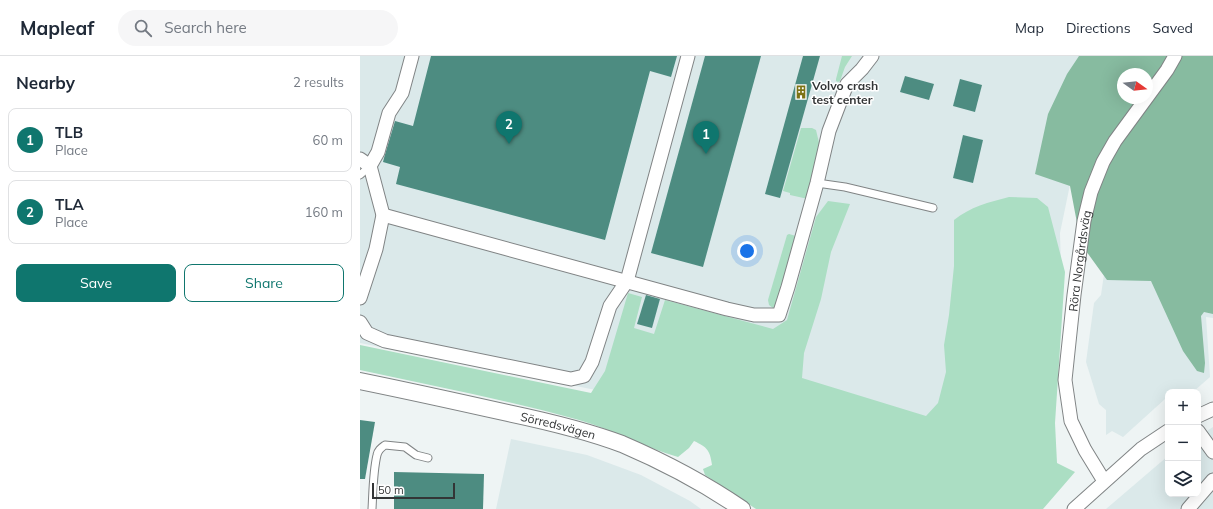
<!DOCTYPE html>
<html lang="en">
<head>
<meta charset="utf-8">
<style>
  body { margin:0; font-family:Mulish,sans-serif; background:#f6f6f7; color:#1f2937 }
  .controls { position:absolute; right:12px; bottom:12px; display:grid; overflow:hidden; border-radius:8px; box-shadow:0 4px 16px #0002 }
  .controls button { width:36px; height:36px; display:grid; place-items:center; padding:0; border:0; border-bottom:1px solid #e0e1e3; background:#fff; color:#1f2937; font:20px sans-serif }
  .compass { position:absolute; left:757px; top:12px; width:36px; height:36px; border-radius:50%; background:#fff; box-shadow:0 4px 16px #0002; rotate:105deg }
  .scale { position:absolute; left:12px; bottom:10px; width:83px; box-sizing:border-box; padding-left:4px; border:2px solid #333536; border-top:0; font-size:11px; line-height:14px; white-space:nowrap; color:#333536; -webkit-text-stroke:3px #fff; paint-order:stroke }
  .you { position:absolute; left:387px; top:195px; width:14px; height:14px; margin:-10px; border:3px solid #fff; border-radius:50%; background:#1a73e8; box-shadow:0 0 0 6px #1a73e833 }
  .badge { display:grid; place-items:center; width:26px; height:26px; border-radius:50%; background:#0f766e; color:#fff; font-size:13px; font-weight:700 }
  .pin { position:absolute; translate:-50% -33px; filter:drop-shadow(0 1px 2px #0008) }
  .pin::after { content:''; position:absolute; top:21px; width:14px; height:12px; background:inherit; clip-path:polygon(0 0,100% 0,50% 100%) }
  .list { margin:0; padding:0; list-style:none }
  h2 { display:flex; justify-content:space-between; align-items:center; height:52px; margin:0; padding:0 16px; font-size:17px }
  h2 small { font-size:13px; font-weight:400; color:#747a83 }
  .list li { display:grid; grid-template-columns:26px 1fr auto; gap:12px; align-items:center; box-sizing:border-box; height:64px; margin:0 8px 8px; padding:0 8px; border:1px solid #e0e1e3; border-radius:8px }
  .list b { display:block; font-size:15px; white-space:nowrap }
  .list p { margin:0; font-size:13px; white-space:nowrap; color:#747a83 }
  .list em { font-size:13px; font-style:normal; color:#747a83 }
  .actions { display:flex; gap:8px; padding:12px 16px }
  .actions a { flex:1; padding:9px 0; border:1px solid #0f766e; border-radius:8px; text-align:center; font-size:14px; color:#0f766e }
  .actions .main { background:#0f766e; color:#fff }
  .icon { flex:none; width:22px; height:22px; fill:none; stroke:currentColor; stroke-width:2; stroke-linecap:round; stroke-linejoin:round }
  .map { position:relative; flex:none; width:853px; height:453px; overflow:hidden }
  header { display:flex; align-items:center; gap:24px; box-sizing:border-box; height:56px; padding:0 20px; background:#fff; border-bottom:1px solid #e0e1e3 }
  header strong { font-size:19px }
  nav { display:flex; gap:22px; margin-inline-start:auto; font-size:14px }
  .search { width:280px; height:36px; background:#f6f6f7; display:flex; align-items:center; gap:10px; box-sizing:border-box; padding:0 14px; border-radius:22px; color:#747a83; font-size:15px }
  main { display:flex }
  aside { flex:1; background:#fff }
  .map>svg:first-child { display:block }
</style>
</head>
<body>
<header>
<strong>Mapleaf</strong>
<div class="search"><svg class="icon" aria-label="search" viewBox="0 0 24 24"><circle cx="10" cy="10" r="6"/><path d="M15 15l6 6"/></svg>Search here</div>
<nav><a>Map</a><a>Directions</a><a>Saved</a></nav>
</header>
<main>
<aside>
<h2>Nearby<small>2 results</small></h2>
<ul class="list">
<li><span class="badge">1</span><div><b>TLB</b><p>Place</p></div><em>60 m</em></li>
<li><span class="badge">2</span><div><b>TLA</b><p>Place</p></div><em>160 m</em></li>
</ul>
<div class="actions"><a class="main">Save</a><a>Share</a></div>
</aside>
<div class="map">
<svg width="853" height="453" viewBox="0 0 853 453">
  <rect width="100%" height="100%" fill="#eef4f4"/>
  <g fill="#dbe9ea">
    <path d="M 0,0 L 799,0 L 763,18 L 763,42 L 712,119 L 700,177 L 701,212 L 689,352 L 693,411 L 331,353 L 0,287 Z"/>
    <path d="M 853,0 L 853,262 L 846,261 L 850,321 L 834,335 L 808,336 L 808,342 L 805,343 L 763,381 L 752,375 L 746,379 L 746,354 L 739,348 L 726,306 L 734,247 L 741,239 L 745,211 Z"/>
    <path d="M 853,371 L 853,453 L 746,453 L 808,400 L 808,438 L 838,438 L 838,381 Z"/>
    <path d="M 151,383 L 227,399 L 281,419 L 330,445 L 341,453 L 136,453 Z"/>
  </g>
  <g fill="#abdec3">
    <path d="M 482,0 L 492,0 L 485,11 L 480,25 L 478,26 L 476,25 L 476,23 Z"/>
    <path d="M 441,72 L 452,72 L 456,74 L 461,95 L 448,143 L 430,139 L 430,137 L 423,135 Z"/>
    <path d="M 649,141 L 677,142 L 688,151 L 705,216 L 695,367 L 697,407 L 715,416 L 683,453 L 396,453 L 345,419 L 343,413 L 352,409 C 350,394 347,391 334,385 L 329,392 L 318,401 C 284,391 253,374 219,364 C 147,344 73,330 0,314 L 0,289 L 231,337 L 245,315 L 268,237 L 282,241 L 274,272 L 294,278 L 305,244 L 413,273 L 427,264 L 456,161 L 468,145 L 490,148 L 471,196 L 461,243 L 444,297 L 442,322 L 566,360 L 578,347 L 586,316 L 584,289 L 589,259 L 594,210 L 594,164 C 610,151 629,146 649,141 Z"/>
    <path d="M 429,178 L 436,180 L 416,249 L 413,252 L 409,249 L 408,244 L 427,179 Z"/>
  </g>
  <path fill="#87bba0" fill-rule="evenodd" d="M 719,0 L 853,0 L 853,258 L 844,256 L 841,260 L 845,307 L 844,317 L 837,315 L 823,295 L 791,225 L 747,224 L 721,188 L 710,130 L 675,118 L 688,58 L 707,18 ZM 763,18 L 787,18 L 787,42 L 763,42 Z"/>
  <g fill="#4d8c81">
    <path d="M 71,0 L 317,0 L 311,21 L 290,15 L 245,184 L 36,128 L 40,111 L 23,106 L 24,102 L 35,65 L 53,70 Z"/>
    <path d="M 345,0 L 401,0 L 343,211 L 291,197 Z"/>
    <path d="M 443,0 L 460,0 L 420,142 L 405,138 Z"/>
    <path d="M 545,20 L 574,28 L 569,44 L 540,36 Z"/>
    <path d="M 600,23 L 622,29 L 615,56 L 593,50 Z"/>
    <path d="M 603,79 L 623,84 L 613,127 L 593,122 Z"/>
    <path d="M 286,239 L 300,243 L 292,272 L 277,268 Z"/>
    <path d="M 0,364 L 15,366 L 5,423 L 0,423 Z"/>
    <path d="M 34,416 L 124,418 L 123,453 L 34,453 Z"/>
  </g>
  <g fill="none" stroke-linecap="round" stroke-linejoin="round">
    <g stroke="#808485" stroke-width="9">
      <g id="service">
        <path d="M 0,119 L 10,110"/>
        <path d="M 457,127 L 485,131 L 573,152"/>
        <path d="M 12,453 C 13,436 13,416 17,399 C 18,394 21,392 25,389 L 45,391 L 56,399 L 68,402"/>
      </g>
    </g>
    <g stroke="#808485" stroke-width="15">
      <g id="minor">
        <path d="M 0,103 L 10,110 L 23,159 L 16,193 L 0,242"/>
        <path d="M 10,110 L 18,96 L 29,57 L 42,37 L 52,0"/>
        <path d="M 23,159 L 367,253 L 394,259 L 419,259 L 428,231 L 457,127 L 469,75 L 487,28 L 502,13 L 512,0"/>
        <path d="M 0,266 L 7,277 L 25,285 L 211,323 L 224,320 L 232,306 L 250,250 L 267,225 L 328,0"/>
        <path d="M 838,360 L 853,353"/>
        <path d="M 838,375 L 853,396"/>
        <path id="s1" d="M 744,425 L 725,394 L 711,365 L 705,324 L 714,239 L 724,165 L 731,136 L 743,106 L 755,85 L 807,14 L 815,0"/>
        <path d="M 714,453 L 781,393 L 808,375"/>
        <path d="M 828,453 L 853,424"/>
      </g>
    </g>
    <g stroke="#808485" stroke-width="18">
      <g id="tertiary">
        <path id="s2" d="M 0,325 C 49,335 99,346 148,357 C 186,365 225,374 262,388 C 304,406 344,427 382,453"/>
      </g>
    </g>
    <use href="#service" stroke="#fff" stroke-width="7"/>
    <use href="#minor" stroke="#fff" stroke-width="13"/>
    <use href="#tertiary" stroke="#fff" stroke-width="16"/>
  </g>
  <defs>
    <g id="building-bare" transform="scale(1.08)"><path d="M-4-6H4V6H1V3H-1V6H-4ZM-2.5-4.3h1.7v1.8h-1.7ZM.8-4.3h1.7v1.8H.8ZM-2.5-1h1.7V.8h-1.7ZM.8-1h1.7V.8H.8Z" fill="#7d7315" stroke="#fff" stroke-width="2.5" paint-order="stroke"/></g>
  </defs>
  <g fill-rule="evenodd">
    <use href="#building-bare" x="441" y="36"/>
  </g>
  <g text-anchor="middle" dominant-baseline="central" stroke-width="3" stroke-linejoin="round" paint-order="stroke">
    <g font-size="12" font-weight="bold" fill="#333536" stroke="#fff" text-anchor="start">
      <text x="452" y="29">Volvo crash<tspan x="452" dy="14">test center</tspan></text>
    </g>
    <g font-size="12" fill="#333536" stroke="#fff">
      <text stroke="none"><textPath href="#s1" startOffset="230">Röra Norgårdsväg</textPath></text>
      <text stroke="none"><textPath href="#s2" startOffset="203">Sörredsvägen</textPath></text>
    </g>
  </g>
</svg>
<div class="controls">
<button>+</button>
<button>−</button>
<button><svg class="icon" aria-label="layers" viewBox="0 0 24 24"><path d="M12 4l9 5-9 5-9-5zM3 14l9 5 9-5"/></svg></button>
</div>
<svg class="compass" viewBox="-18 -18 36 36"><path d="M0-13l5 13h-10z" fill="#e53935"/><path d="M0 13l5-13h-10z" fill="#747a83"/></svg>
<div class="scale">50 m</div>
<div class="you"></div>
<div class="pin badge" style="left:346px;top:98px">1</div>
<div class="pin badge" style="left:149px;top:88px">2</div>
</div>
</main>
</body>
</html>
